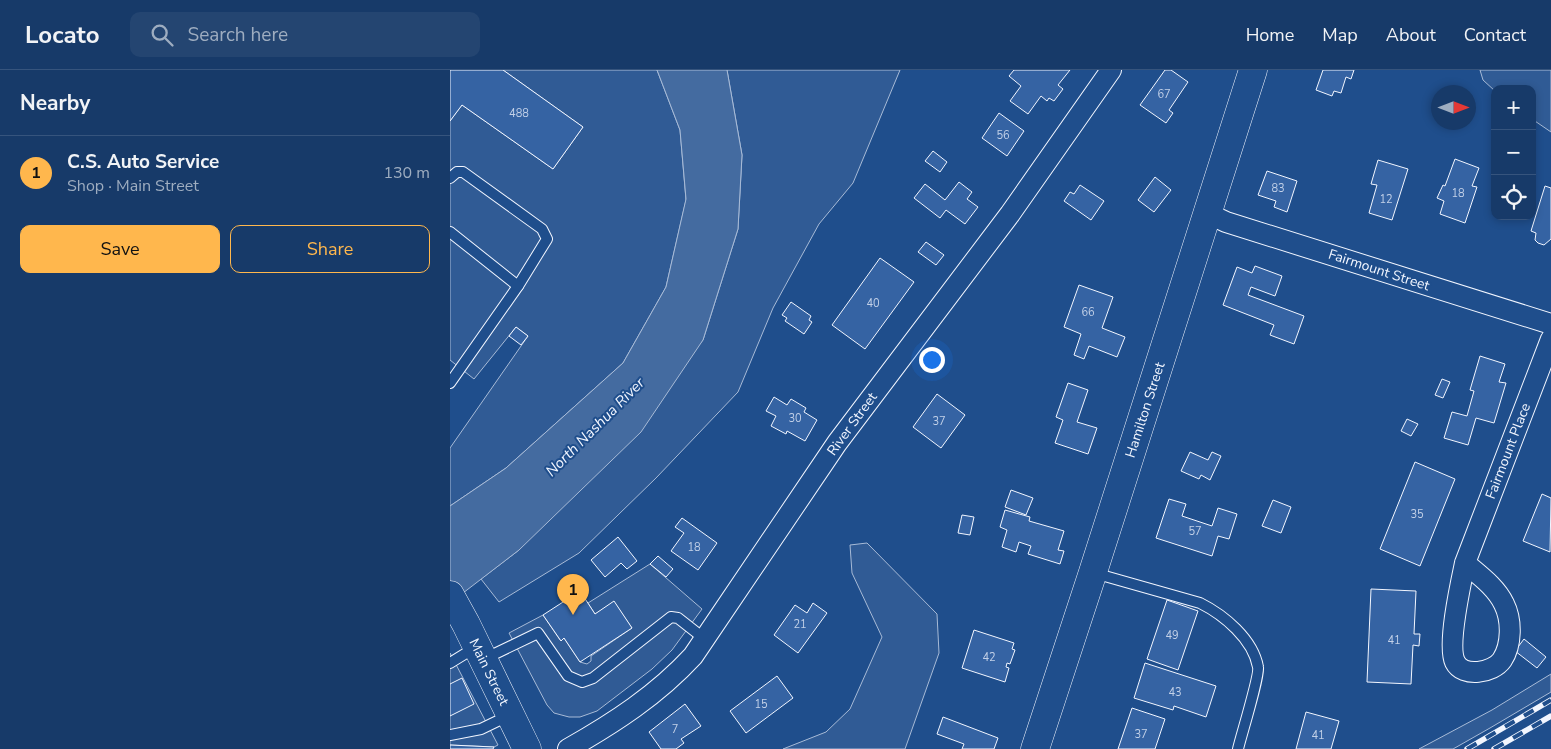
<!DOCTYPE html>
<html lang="en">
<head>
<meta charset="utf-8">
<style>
  body { margin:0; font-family:"Nunito Sans",sans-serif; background:#244571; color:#f1f3f6 }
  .controls { position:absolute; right:15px; top:15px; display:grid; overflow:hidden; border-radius:10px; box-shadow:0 2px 8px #0003 }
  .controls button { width:45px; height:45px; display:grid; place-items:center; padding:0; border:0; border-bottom:1px solid #36547d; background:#173a69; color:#f1f3f6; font:25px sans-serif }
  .compass { position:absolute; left:981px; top:15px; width:45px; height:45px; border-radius:50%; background:#173a69; box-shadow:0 2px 8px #0003; rotate:90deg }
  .you { position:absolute; left:481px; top:289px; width:18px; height:18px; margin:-12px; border:4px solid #fff; border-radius:50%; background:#1a73e8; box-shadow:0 0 0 8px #1a73e833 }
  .badge { display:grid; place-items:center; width:32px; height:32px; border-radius:50%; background:#ffb74d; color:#111; font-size:16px; font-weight:700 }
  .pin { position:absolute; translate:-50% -41px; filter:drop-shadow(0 1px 2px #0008) }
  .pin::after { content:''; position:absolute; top:26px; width:18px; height:15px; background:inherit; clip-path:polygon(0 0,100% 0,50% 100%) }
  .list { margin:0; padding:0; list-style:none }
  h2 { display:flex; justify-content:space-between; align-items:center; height:65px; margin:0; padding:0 20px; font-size:21px }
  h2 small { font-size:16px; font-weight:400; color:#9eadc0 }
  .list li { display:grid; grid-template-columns:32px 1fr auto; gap:15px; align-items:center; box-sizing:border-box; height:75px; padding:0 20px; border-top:1px solid #36547d }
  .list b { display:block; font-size:19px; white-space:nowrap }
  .list p { margin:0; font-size:16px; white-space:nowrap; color:#9eadc0 }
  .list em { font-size:16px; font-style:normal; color:#9eadc0 }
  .actions { display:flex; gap:10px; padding:15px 20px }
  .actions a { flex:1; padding:11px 0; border:1px solid #ffb74d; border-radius:10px; text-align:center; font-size:18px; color:#ffb74d }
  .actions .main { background:#ffb74d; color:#111 }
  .icon { flex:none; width:28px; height:28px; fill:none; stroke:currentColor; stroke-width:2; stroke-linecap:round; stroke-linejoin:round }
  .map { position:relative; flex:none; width:1101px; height:679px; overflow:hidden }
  header { display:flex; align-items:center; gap:30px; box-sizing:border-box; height:70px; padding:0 25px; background:#173a69; border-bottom:1px solid #36547d }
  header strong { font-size:24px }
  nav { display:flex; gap:28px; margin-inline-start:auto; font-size:18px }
  .search { width:350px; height:45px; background:#244571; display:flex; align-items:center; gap:12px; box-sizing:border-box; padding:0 18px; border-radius:10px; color:#9eadc0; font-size:19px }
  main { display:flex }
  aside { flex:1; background:#173a69 }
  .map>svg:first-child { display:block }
</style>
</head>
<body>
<header>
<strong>Locato</strong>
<div class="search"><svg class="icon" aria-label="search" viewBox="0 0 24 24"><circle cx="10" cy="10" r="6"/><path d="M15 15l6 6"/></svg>Search here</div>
<nav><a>Home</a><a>Map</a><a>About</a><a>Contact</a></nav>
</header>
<main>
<aside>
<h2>Nearby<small></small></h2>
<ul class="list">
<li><span class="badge">1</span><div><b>C.S. Auto Service</b><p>Shop · Main Street</p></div><em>130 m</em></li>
</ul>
<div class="actions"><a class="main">Save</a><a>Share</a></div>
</aside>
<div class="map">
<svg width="1101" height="679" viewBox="0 0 1101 679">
  <rect width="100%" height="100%" fill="#1f4e8c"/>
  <g fill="#305b95" stroke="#a8bbd7">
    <path d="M 53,0 L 207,0 L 230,60 L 236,130 L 216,217 L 173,293 L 56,398 L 0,436 L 0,378 L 78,266 L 66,257 L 24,309 L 0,290 L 0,51 L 12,35 L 103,99 L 133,57 Z"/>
    <path d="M 277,0 L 450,0 L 403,113 L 369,154 L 323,238 L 288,322 L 206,408 L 129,483 L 49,532 L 31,509 L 69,480 L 253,270 L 288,159 L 292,85 Z"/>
    <path d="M 1030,0 L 1101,0 L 1101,62 L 1082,49 L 1082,19 L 1045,19 L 1045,21 L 1033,10 Z"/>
    <path d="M 417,473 L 487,544 L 489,583 L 455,679 L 333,679 L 376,662 L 400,639 L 432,567 L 402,503 L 400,475 Z"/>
    <path d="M 200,494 L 252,539 L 222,580 L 202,599 L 147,641 L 130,647 L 119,647 L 104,643 L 97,635 L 59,563 L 93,545 L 110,570 L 114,568 L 130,592 L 137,594 L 141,591 L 141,586 L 182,558 L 164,532 L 145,544 L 138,533 Z"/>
    <path d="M 0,583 L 48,675 L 44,677 L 0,675 Z"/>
    <path d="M 1101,604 L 1101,622 L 1040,658 L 1003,679 L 969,679 L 1042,640 Z"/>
  </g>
  <path fill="#446ba0" stroke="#a8bbd7" d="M 207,0 L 277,0 L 292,85 L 288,159 L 253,270 L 191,362 L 69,480 L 0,533 L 0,436 L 56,398 L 173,293 L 216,217 L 236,129 L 230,60 Z"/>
  <g fill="#3563a3" stroke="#f2f6ff">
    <path d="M 0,0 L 53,0 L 133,57 L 103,99 L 12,35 L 0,51 Z"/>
    <path d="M 564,0 L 620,0 L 608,15 L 613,19 L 604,31 L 599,28 L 597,31 L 591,26 L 578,44 L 560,31 L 571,16 L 559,6 Z"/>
    <path d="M 715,0 L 721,0 L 738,12 L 719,40 L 723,43 L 716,53 L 690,35 Z"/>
    <path d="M 873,0 L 904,0 L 901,9 L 896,7 L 891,23 L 884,21 L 882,26 L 866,20 Z"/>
    <path d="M 549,43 L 574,61 L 557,86 L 532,68 Z"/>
    <path d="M 483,81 L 497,92 L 490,102 L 475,91 Z"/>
    <path d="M 1005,89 L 1029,98 L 1022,116 L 1027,117 L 1015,153 L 990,144 L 994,131 L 987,128 L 993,115 L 995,116 Z"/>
    <path d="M 928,90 L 958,99 L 942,150 L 919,143 L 927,115 L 921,114 Z"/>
    <path d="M 817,101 L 847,111 L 837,142 L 824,137 L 826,131 L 808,125 Z"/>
    <path d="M 705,107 L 721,120 L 704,142 L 688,130 Z"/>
    <path d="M 509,112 L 522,122 L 517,129 L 528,137 L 515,154 L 496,140 L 490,148 L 464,128 L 475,114 L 495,130 Z"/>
    <path d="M 630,115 L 654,131 L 641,150 L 614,131 L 620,122 L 624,124 Z"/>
    <path d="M 1095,116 L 1101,118 L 1101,169 L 1094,175 L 1088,173 L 1085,170 L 1086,163 L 1081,161 Z"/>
    <path d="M 476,172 L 494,185 L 486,195 L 468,182 Z"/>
    <path d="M 430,188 L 464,212 L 415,279 L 382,255 Z"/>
    <path d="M 805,196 L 832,206 L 825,226 L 801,217 L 798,225 L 854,246 L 844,274 L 820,265 L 824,255 L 773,235 L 787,197 L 802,203 Z"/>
    <path d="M 629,215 L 663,227 L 652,258 L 675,267 L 667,287 L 639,276 L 634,289 L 624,285 L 631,264 L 614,257 Z"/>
    <path d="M 341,232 L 361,246 L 359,250 L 362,252 L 354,264 L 335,251 L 337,248 L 332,245 Z"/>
    <path d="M 66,257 L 78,266 L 71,275 L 59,266 Z"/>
    <path d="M 1030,286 L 1055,294 L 1049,312 L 1056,313 L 1044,353 L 1026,348 L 1018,375 L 994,368 L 1002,342 L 1017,346 L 1024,321 L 1020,320 Z"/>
    <path d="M 992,309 L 1000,312 L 993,328 L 985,325 Z"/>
    <path d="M 618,313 L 638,320 L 627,352 L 647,358 L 638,384 L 605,373 L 613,350 L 606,347 Z"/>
    <path d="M 487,324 L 515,345 L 491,378 L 463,357 Z"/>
    <path d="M 324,327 L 337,335 L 341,329 L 356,338 L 354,342 L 367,350 L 355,371 L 337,361 L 336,364 L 321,356 L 326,346 L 316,341 Z"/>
    <path d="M 957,349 L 968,354 L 961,366 L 951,361 Z"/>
    <path d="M 740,382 L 758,390 L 762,382 L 771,386 L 760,410 L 751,405 L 749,409 L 731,401 Z"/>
    <path d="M 965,392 L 1005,409 L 970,496 L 930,479 Z"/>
    <path d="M 561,420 L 583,428 L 576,445 L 555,437 Z"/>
    <path d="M 1092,424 L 1101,428 L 1100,482 L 1073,471 Z"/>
    <path d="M 719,429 L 736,434 L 732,446 L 762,456 L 768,438 L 787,444 L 779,469 L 768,466 L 762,486 L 706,468 Z"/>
    <path d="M 823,430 L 841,437 L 831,463 L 812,456 Z"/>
    <path d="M 555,440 L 580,447 L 579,451 L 614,461 L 608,480 L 614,481 L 610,494 L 578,484 L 581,476 L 569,472 L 566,482 L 552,477 L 557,460 L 550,457 Z"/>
    <path d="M 512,445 L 524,447 L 520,465 L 508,463 Z"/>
    <path d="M 232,448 L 267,473 L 248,500 L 221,481 L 234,463 L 225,457 Z"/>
    <path d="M 168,467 L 187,491 L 177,499 L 171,493 L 155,507 L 141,490 Z"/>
    <path d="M 208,486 L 223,499 L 216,507 L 200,494 Z"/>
    <path d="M 921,519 L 966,521 L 964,564 L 970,564 L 969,576 L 963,575 L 961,614 L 917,612 Z"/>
    <path d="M 130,521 L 145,544 L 164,531 L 182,558 L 130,592 L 114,568 L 111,571 L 93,545 Z"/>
    <path d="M 717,530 L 748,541 L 728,600 L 697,589 Z"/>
    <path d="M 363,533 L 377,543 L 348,583 L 324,565 L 345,535 L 357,543 Z"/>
    <path d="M 524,560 L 564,573 L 562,579 L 565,580 L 560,594 L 557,593 L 556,597 L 559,598 L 555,612 L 512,598 Z"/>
    <path d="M 1074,569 L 1096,587 L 1087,598 L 1065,581 Z"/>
    <path d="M 695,593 L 766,616 L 756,647 L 724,636 L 723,640 L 684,628 Z"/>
    <path d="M 327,606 L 343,628 L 296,663 L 280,641 Z"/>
    <path d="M 12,608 L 24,634 L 0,646 L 0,614 Z"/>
    <path d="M 235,634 L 251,656 L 231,669 L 234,673 L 226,679 L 211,679 L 199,662 Z"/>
    <path d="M 682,638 L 715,649 L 705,679 L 668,679 Z"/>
    <path d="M 856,642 L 889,651 L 881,679 L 846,679 Z"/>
    <path d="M 493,647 L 548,668 L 544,679 L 512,679 L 514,674 L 487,664 Z"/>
    <path d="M 0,675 L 44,677 L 43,679 L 0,679 Z"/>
  </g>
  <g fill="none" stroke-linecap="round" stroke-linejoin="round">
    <g stroke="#f2f6ff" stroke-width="12">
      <g id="service">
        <path d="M 0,108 L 7,102 L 13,102 L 92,159 L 97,169 L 68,216 L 0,313"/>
        <path d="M 0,162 L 68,216"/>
        <path d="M 644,503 L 750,533 C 774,545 803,569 808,597 C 810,605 791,666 788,679"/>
        <path d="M 34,589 L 88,563 L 118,606 L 132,612 L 143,608 L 221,547 L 228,548 L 256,570"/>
        <path d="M 0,593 L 26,577"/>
        <path d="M 0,665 L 31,659 L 60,645"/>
      </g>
    </g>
    <g stroke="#f2f6ff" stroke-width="22">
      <g id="minor">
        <path d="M 759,144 L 776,152 L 1101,254"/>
        <path d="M 1015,493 C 1029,505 1046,517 1054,534 C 1062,550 1062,575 1052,590 C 1043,603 1013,608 1005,592 C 997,575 1011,512 1015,493 L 1101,269"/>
        <path d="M 118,679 C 164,653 207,625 243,586 L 387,373 L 560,144 L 661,0"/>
      </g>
    </g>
    <g stroke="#f2f6ff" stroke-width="29">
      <path id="secondary" d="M 585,679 L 643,502 L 803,0"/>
    </g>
    <g stroke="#f2f6ff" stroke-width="29">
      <path id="primary" d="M 0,525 L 16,554 L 77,679"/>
    </g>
    <use href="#service" stroke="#1f4e8c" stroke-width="10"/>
    <use href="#minor" stroke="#1f4e8c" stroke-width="20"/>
    <use href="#secondary" stroke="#1f4e8c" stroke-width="28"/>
    <use href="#primary" stroke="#1f4e8c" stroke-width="28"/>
    <g stroke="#f2f6ff" stroke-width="5.5">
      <g id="rail">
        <path d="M 1017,679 L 1101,630"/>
        <path d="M 1044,679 L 1101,646"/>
      </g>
    </g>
    <use href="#rail" stroke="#1f4e8c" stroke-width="4" stroke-dasharray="11" stroke-linecap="butt"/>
  </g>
  <g text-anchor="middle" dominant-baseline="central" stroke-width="4" stroke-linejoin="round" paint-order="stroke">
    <g font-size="11" fill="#c3d1e8">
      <text x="714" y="24">67</text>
      <text x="69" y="43">488</text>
      <text x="553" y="65">56</text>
      <text x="828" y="118">83</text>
      <text x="1008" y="123">18</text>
      <text x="936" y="129">12</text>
      <text x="423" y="233">40</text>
      <text x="638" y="242">66</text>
      <text x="345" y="348">30</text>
      <text x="489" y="351">37</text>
      <text x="967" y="444">35</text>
      <text x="745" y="461">57</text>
      <text x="244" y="477">18</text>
      <text x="350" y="554">21</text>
      <text x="722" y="565">49</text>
      <text x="944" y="570">41</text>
      <text x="539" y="587">42</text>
      <text x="725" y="622">43</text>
      <text x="311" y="634">15</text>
      <text x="225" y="659">7</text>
      <text x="691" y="664">37</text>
      <text x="868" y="665">41</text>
    </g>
    <g font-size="14" fill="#f2f6ff" stroke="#1f4e8c">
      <text transform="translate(929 200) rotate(18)">Fairmount Street</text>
      <text transform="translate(695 340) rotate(-72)">Hamilton Street</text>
      <text transform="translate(402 354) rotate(-54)">River Street</text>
      <text transform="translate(1058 381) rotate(-69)">Fairmount Place</text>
      <text transform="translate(39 602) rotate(64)">Main Street</text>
    </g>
    <g font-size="15" font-style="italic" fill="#f2f6ff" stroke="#1f4e8c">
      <text transform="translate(145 357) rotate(-45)">North Nashua River</text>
    </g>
  </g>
</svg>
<div class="controls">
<button>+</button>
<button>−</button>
<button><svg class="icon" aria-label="locate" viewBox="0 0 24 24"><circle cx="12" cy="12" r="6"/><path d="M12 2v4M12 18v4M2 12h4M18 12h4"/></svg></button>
</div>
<svg class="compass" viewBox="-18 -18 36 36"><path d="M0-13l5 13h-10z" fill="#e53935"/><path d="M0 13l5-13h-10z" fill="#9eadc0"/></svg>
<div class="you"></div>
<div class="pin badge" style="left:123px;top:545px">1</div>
</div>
</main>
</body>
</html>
